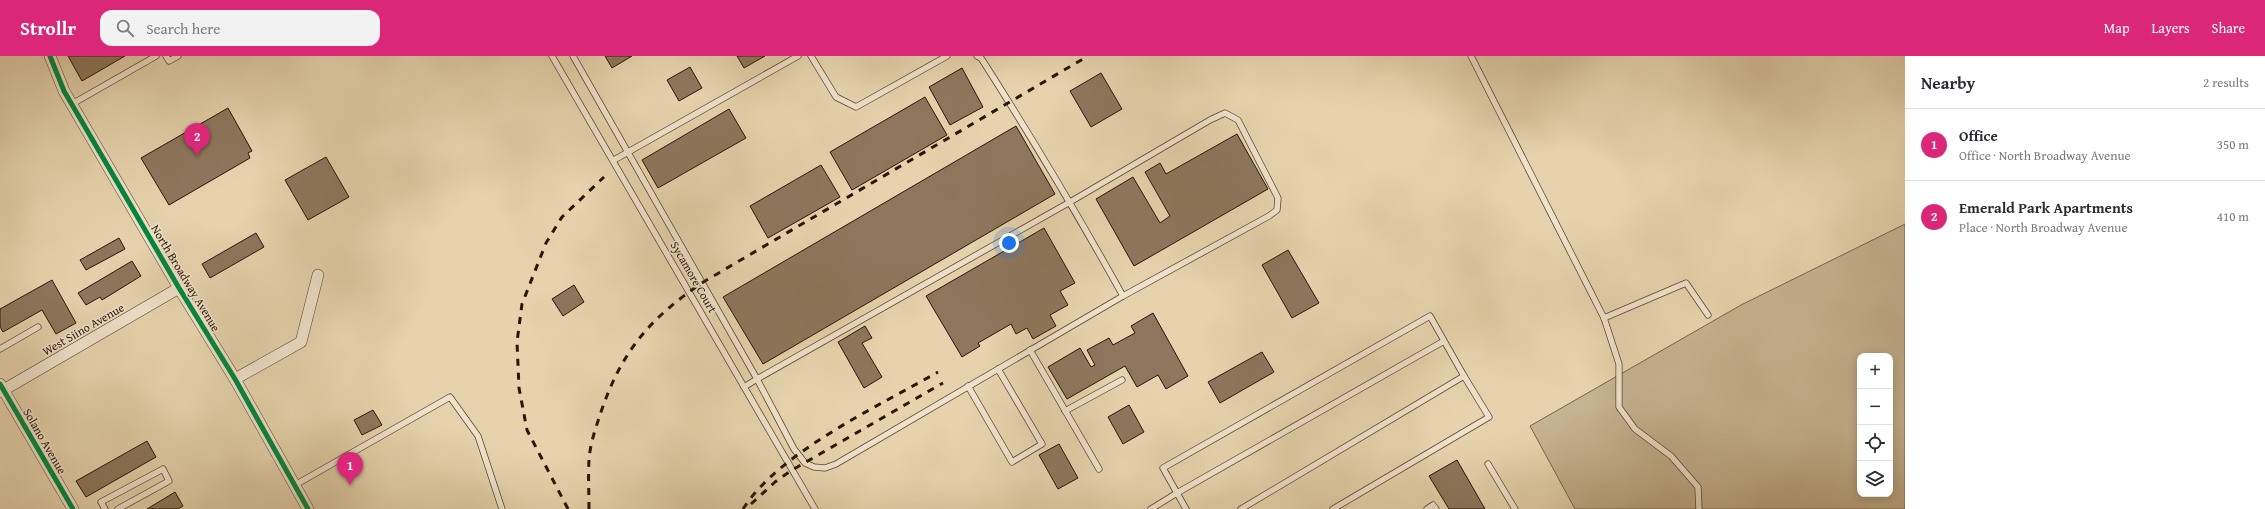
<!DOCTYPE html>
<html lang="en">
<head>
<meta charset="utf-8">
<style>
  body { margin:0; font-family:"Gentium Book Plus",serif; background:#f2f2f3; color:#2b2b33 }
  .controls { position:absolute; right:12px; bottom:12px; display:grid; overflow:hidden; border-radius:8px; box-shadow:0 2px 10px #0003 }
  .controls button { width:36px; height:36px; display:grid; place-items:center; padding:0; border:0; border-bottom:1px solid #e1e1e2; background:#fff; color:#2b2b33; font:20px sans-serif }
  .you { position:absolute; left:1009px; top:187px; width:14px; height:14px; margin:-10px; border:3px solid #fff; border-radius:50%; background:#1a73e8; box-shadow:0 0 0 6px #1a73e833 }
  .badge { display:grid; place-items:center; width:26px; height:26px; border-radius:50%; background:#db2777; color:#fff; font-size:13px; font-weight:700 }
  .pin { position:absolute; translate:-50% -33px; filter:drop-shadow(0 1px 2px #0008) }
  .pin::after { content:''; position:absolute; top:21px; width:14px; height:12px; background:inherit; clip-path:polygon(0 0,100% 0,50% 100%) }
  .list { margin:0; padding:0; list-style:none }
  h2 { display:flex; justify-content:space-between; align-items:center; height:52px; margin:0; padding:0 16px; font-size:17px }
  h2 small { font-size:13px; font-weight:400; color:#7c7c81 }
  .list li { display:grid; grid-template-columns:26px 1fr auto; gap:12px; align-items:center; box-sizing:border-box; height:72px; padding:0 16px; border-top:1px solid #e1e1e2 }
  .list b { display:block; font-size:15px; white-space:nowrap }
  .list p { margin:0; font-size:13px; white-space:nowrap; color:#7c7c81 }
  .list em { font-size:13px; font-style:normal; color:#7c7c81 }
  .icon { flex:none; width:22px; height:22px; fill:none; stroke:currentColor; stroke-width:2; stroke-linecap:round; stroke-linejoin:round }
  .map { position:relative; flex:none; width:1905px; height:453px; overflow:hidden }
  header { display:flex; align-items:center; gap:24px; box-sizing:border-box; height:56px; padding:0 20px; background:#db2777; color:#fff }
  header strong { font-size:19px }
  nav { display:flex; gap:22px; margin-inline-start:auto; font-size:14px }
  .search { width:280px; height:36px; background:#f2f2f3; display:flex; align-items:center; gap:10px; box-sizing:border-box; padding:0 14px; border-radius:12px; color:#7c7c81; font-size:15px }
  main { display:flex }
  aside { flex:1; background:#fff }
  .map>svg:first-child { display:block }
</style>
</head>
<body>
<header>
<strong>Strollr</strong>
<div class="search"><svg class="icon" aria-label="search" viewBox="0 0 24 24"><circle cx="10" cy="10" r="6"/><path d="M15 15l6 6"/></svg>Search here</div>
<nav><a>Map</a><a>Layers</a><a>Share</a></nav>
</header>
<main>
<div class="map">
<svg width="1905" height="453" viewBox="0 0 1905 453">
  <rect width="100%" height="100%" fill="#e6d3ad"/>
  <filter id="stains"><feTurbulence type="fractalNoise" baseFrequency=".005" numOctaves="4"/><feColorMatrix values="0 0 0 0 .2 0 0 0 0 .09 0 0 0 0 .02 0 0 0 .5 -.17"/></filter>
  <radialGradient id="worn" r=".72"><stop offset=".6" stop-color="#630" stop-opacity="0"/><stop offset="1" stop-color="#630" stop-opacity=".3"/></radialGradient>
  <path fill="#c6b391" stroke="#79644c" fill-rule="evenodd" d="M 1905,168 L 1905,453 L 1575,453 L 1530,370 L 1741,249 ZM 1860,300 L 1890,300 L 1890,438 L 1860,438 Z"/>
  <g fill="#8d775d" stroke="#2c1406">
    <path d="M 68,0 L 125,0 L 82,25 Z"/>
    <path d="M 605,0 L 632,0 L 612,12 Z"/>
    <path d="M 737,0 L 765,0 L 744,12 Z"/>
    <path d="M 690,11 L 702,32 L 679,45 L 667,24 Z"/>
    <path d="M 962,12 L 983,51 L 950,69 L 929,31 Z"/>
    <path d="M 1101,17 L 1122,53 L 1091,71 L 1070,35 Z"/>
    <path d="M 925,41 L 947,79 L 852,134 L 830,96 Z"/>
    <path d="M 228,52 L 252,95 L 248,97 L 250,102 L 169,149 L 141,102 Z"/>
    <path d="M 729,53 L 746,82 L 658,132 L 642,104 Z"/>
    <path d="M 1016,70 L 1055,138 L 763,308 L 723,241 Z"/>
    <path d="M 1237,78 L 1268,133 L 1134,210 L 1096,143 L 1133,121 L 1160,167 L 1170,160 L 1145,116 L 1160,107 L 1166,118 Z"/>
    <path d="M 326,101 L 349,141 L 308,164 L 285,124 Z"/>
    <path d="M 821,109 L 840,141 L 768,182 L 750,150 Z"/>
    <path d="M 1044,172 L 1075,227 L 1060,235 L 1068,249 L 1050,259 L 1056,270 L 1033,283 L 1027,272 L 1016,278 L 1011,268 L 978,287 L 980,290 L 962,301 L 926,240 Z"/>
    <path d="M 256,177 L 264,191 L 210,222 L 202,208 Z"/>
    <path d="M 119,182 L 125,193 L 86,214 L 80,204 Z"/>
    <path d="M 1288,194 L 1319,247 L 1292,262 L 1262,209 Z"/>
    <path d="M 132,205 L 141,220 L 102,244 L 100,241 L 86,249 L 78,237 Z"/>
    <path d="M 52,224 L 76,267 L 56,278 L 42,254 L 3,276 L 0,271 L 0,253 Z"/>
    <path d="M 574,229 L 584,246 L 563,260 L 552,243 Z"/>
    <path d="M 1153,257 L 1188,320 L 1166,333 L 1158,319 L 1137,331 L 1125,310 L 1067,343 L 1048,311 L 1080,292 L 1091,311 L 1095,309 L 1087,294 L 1109,282 L 1113,289 L 1135,277 L 1131,270 Z"/>
    <path d="M 865,270 L 872,282 L 862,287 L 882,321 L 864,332 L 838,286 Z"/>
    <path d="M 1262,296 L 1274,316 L 1220,347 L 1208,326 Z"/>
    <path d="M 1129,349 L 1144,376 L 1123,388 L 1108,361 Z"/>
    <path d="M 373,354 L 382,369 L 362,379 L 354,364 Z"/>
    <path d="M 147,385 L 156,401 L 86,441 L 76,425 Z"/>
    <path d="M 1059,388 L 1078,422 L 1058,433 L 1039,399 Z"/>
    <path d="M 1457,404 L 1485,453 L 1449,453 L 1429,420 Z"/>
    <path d="M 175,436 L 183,450 L 178,453 L 147,453 Z"/>
  </g>
  <g fill="none" stroke-linecap="round" stroke-linejoin="round">
    <g stroke="#5a4430" stroke-width="7">
      <g id="service">
        <path d="M 166,0 L 169,5 L 178,0"/>
        <path d="M 552,0 L 815,453"/>
        <path d="M 573,0 L 757,323 L 794,393 L 805,407 L 814,411 L 825,412 L 836,408 L 1123,240 L 1269,160 L 1277,154 L 1278,142 L 1238,64 L 1225,57 L 1210,64 L 1070,146 L 757,323 L 744,331"/>
        <path d="M 811,0 L 836,41 L 856,51 L 947,0"/>
        <path d="M 977,0 L 981,2 C 1031,80 1078,159 1123,240"/>
        <path d="M 1471,0 L 1604,262 L 1686,227 L 1708,259"/>
        <path d="M 72,48 L 156,0"/>
        <path d="M 614,104 L 798,0"/>
        <path d="M 1604,262 L 1619,308 L 1619,351 L 1635,373 L 1671,400 L 1698,431 L 1699,453"/>
        <path d="M 1444,285 L 1177,437 L 1163,412 L 1430,260 L 1464,320"/>
        <path d="M 0,293 L 38,271"/>
        <path d="M 1030,294 L 1099,413"/>
        <path d="M 968,330 L 1012,406 L 1042,388 L 998,313"/>
        <path d="M 1065,355 L 1122,324"/>
        <path d="M 1488,408 L 1515,453"/>
        <path d="M 295,429 L 450,341 L 478,380 L 502,453"/>
        <path d="M 105,453 L 101,446 L 163,413 L 169,425 L 118,453"/>
        <path d="M 1151,453 L 1177,437 L 1186,453"/>
        <path d="M 1241,453 L 1464,320 L 1489,361 L 1333,453"/>
        <path d="M 1427,453 L 1433,449 L 1436,453"/>
      </g>
    </g>
    <g stroke="#5a4430" stroke-width="12">
      <g id="minor">
        <path d="M 50,0 L 64,35 L 179,232 L 235,323 L 308,453"/>
        <path d="M 235,323 L 301,286 L 318,219"/>
        <path d="M 0,328 L 73,453"/>
        <path d="M 0,336 L 179,232"/>
      </g>
    </g>
    <use href="#service" stroke="#efe2ca" stroke-width="5.5"/>
    <use href="#minor" stroke="#efe2ca" stroke-width="11"/>
    <g stroke="#2c1406" stroke-width="3" stroke-dasharray="7 7" stroke-linecap="butt">
      <path d="M 751,448 L 775,426 L 792,414 L 943,327"/>
      <path d="M 568,453 L 527,374 L 519,332 L 517,286 L 522,248 L 546,187 L 562,161 L 604,121"/>
      <path d="M 589,453 C 589,437 588,420 589,404 C 590,388 596,371 601,356 C 622,294 651,261 705,225 L 1088,0"/>
      <path d="M 743,453 C 779,396 879,350 938,316"/>
    </g>
    <g stroke="#efe2ca" stroke-width="8">
      <g id="cycleway">
        <path d="M 50,0 L 64,35 L 179,232 L 235,323 L 308,453"/>
        <path d="M 0,328 L 73,453"/>
      </g>
    </g>
    <use href="#cycleway" stroke="#00873e" stroke-width="5"/>
  </g>
  <g text-anchor="middle" dominant-baseline="central" stroke-width="3" stroke-linejoin="round" paint-order="stroke">
    <g font-size="12" fill="#2c1406" stroke="#efe2ca">
      <text transform="translate(694 221) rotate(60)">Sycamore Court</text>
      <text transform="translate(186 222) rotate(59)">North Broadway Avenue</text>
      <text transform="translate(83 273) rotate(-30)">West Siino Avenue</text>
      <text transform="translate(45 385) rotate(60)">Solano Avenue</text>
    </g>
  </g>
  <rect width="100%" height="100%" filter="url(#stains)"/>
  <rect width="100%" height="100%" fill="url(#worn)"/>
</svg>
<div class="controls">
<button>+</button>
<button>−</button>
<button><svg class="icon" aria-label="locate" viewBox="0 0 24 24"><circle cx="12" cy="12" r="6"/><path d="M12 2v4M12 18v4M2 12h4M18 12h4"/></svg></button>
<button><svg class="icon" aria-label="layers" viewBox="0 0 24 24"><path d="M12 4l9 5-9 5-9-5zM3 14l9 5 9-5"/></svg></button>
</div>
<div class="you"></div>
<div class="pin badge" style="left:350px;top:429px">1</div>
<div class="pin badge" style="left:197px;top:100px">2</div>
</div>
<aside>
<h2>Nearby<small>2 results</small></h2>
<ul class="list">
<li><span class="badge">1</span><div><b>Office</b><p>Office · North Broadway Avenue</p></div><em>350 m</em></li>
<li><span class="badge">2</span><div><b>Emerald Park Apartments</b><p>Place · North Broadway Avenue</p></div><em>410 m</em></li>
</ul>
</aside>
</main>
</body>
</html>
